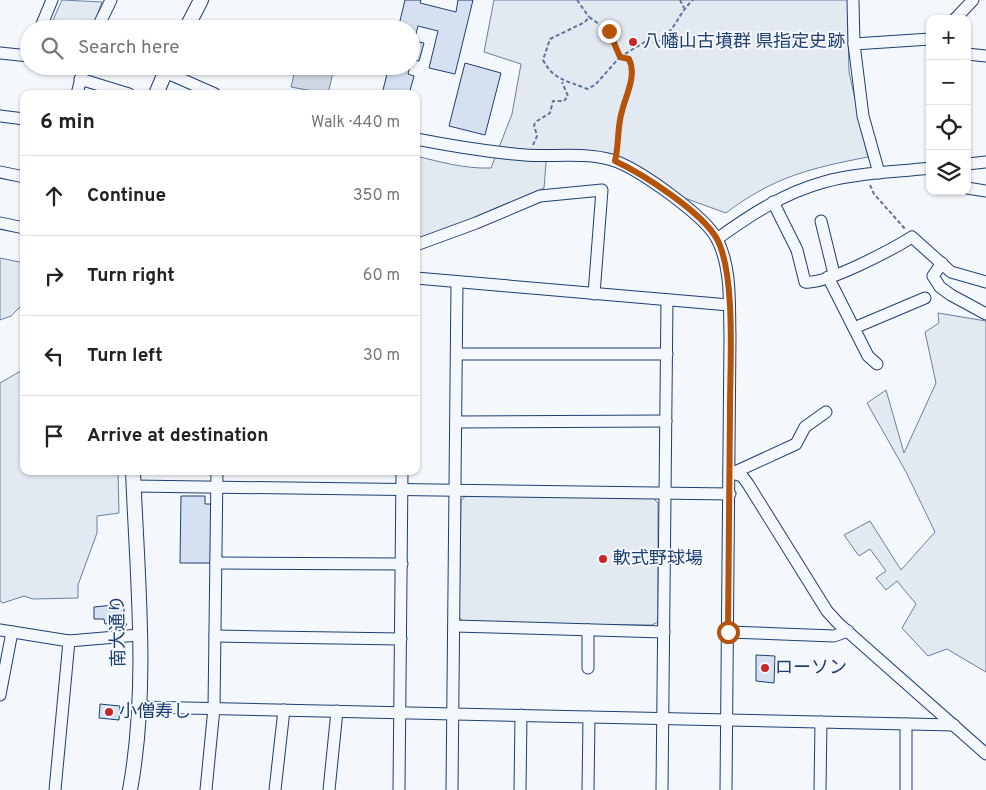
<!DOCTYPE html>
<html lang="en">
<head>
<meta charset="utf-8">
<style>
  body { margin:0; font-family:Overpass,"Noto Sans JP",sans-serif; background:#f6f6f6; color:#222 }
  .controls { position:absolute; right:15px; top:15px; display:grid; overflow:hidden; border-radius:10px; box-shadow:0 1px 4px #0004 }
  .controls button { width:45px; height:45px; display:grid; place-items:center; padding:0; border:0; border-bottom:1px solid #e0e0e0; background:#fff; color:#222; font:25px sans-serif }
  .stop { position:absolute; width:15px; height:15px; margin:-11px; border:4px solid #b45309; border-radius:50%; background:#fff }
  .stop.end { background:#b45309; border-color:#fff; box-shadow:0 1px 5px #0008 }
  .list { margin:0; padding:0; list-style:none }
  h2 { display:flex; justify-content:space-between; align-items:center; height:65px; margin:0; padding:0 20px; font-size:21px }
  h2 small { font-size:16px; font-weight:400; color:#767676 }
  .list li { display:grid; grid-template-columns:32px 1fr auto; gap:15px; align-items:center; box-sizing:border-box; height:80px; padding:0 20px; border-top:1px solid #e0e0e0 }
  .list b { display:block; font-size:19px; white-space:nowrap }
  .list em { font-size:16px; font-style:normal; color:#767676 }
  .icon { flex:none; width:28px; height:28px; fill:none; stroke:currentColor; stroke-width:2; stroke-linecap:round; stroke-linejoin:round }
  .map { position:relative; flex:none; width:986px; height:790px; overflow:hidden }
  .search { position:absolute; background:#fff; box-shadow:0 1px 4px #0004; left:20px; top:20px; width:400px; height:55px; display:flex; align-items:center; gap:12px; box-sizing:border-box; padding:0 18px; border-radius:28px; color:#767676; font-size:19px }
  .panel { position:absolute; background:#fff; box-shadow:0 1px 4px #0004; left:20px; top:90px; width:400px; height:385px; border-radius:10px }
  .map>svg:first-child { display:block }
</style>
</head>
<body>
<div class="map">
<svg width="986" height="790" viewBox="0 0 986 790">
  <rect width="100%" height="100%" fill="#f4f7fb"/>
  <g fill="#e3e9f0" stroke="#687fa3">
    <path d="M 62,0 L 102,2 L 92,29 L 49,29 Z"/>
    <path d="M 494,0 L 851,0 L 848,31 L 849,72 L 868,157 C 811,168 773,177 726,213 L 679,196 L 667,185 L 643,169 L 622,159 L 547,151 L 544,188 L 507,206 L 416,243 L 416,156 C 441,162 465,169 491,168 L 512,114 L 521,64 L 484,52 Z"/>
    <path d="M 0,258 L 24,263 L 24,303 L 11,316 L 0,320 Z"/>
    <path d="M 938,313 L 986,321 L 986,672 L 947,649 L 928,656 L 902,628 L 916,604 L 897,581 L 886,590 L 876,578 L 886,571 L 870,549 L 859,556 L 844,535 L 870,521 L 901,570 L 935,532 L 906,472 L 867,403 L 886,390 L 904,453 L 936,383 L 925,332 L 939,323 Z"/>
    <path d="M 24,369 L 24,471 L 118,471 L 119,513 L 97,516 L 97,533 L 78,585 L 78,598 L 33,599 L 24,596 L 3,603 L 0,601 L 0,383 Z"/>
    <path d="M 466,495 L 653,498 L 658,503 L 658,622 L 652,625 L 465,624 L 459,617 L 461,501 Z"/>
  </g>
  <path fill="#cfd7e4" stroke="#687fa3" d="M 296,66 L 309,66 L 333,72 L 328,94 L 291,87 Z"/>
  <g fill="#d5e0f0" stroke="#1d3f73">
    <path d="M 405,0 L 421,0 L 420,3 L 456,12 L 458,0 L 473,0 L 455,74 L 429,68 L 438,31 L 418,26 L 414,41 L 424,43 L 419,61 L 411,60 L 411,29 L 398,29 Z"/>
    <path d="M 465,63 L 501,73 L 485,135 L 449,126 Z"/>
    <path d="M 389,66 L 410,66 L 408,74 L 414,76 L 409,94 L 382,94 Z"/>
    <path d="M 181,496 L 205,496 L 205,504 L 212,504 L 211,563 L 180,563 Z"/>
    <path d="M 124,604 L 124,622 L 127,624 L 123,629 L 115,629 L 113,623 L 105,624 L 104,619 L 94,619 L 94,607 Z"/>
    <path d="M 756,655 L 775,656 L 774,683 L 756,681 Z"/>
    <path d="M 100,704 L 120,706 L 119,720 L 99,718 Z"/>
  </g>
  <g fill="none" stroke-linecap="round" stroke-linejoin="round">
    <g stroke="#1d3f73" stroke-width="13">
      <g id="minor">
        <path d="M 853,0 L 854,44 L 863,116 L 879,173"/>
        <path d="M 955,19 L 973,0"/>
        <path d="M 40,29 L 52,0"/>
        <path d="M 97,29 L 111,0"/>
        <path d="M 854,44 L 930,39"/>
        <path d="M 0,53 L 29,56"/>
        <path d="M 967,54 L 986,56"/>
        <path d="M 165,72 L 215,94"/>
        <path d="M 80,79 L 129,94"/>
        <path d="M 77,94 L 84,66"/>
        <path d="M 0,116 L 24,119"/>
        <path d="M 416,139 C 452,146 488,152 525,155 C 553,157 585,152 612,160 C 638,168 705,216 717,239 C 732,268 729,305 730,336 L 726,790"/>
        <path d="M 967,164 L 986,162"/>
        <path d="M 0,172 L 24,177"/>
        <path d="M 967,188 L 986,191"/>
        <path d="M 773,202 L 797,250 L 805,282 C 826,285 893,249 912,237 L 951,272 L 986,282"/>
        <path d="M 821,221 L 834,274"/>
        <path d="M 0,223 L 24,228"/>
        <path d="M 717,239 C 750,215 784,193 824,182 C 855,173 897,172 930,168"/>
        <path d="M 416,245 L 476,223 L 540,196 L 602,190 L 594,294"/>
        <path d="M 942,263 L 933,276 L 940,287 L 951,295 L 986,314"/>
        <path d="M 828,277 L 868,356 L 877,364"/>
        <path d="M 416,278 L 729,305"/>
        <path d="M 854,328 L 925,298"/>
        <path d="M 457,354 L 667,354"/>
        <path d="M 456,422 L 666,421"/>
        <path d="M 729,472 L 742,476 L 748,484 L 827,611 L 838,623 L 986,754"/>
        <path d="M 735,472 L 796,444 L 805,427 L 826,412"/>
        <path d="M 134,486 L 730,494"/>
        <path d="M 216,563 L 402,564"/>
        <path d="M 454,626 L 664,632"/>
        <path d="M 0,630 L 69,641 L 139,635"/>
        <path d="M 728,632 L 834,636 L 848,631"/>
        <path d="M 215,636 L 401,639"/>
        <path d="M 588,668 L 588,630"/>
        <path d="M 0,695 L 12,632"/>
        <path d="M 139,707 L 954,725"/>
        <path d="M 55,790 L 69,641"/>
        <path d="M 206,790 L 214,708 L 217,471"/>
        <path d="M 275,790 L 284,710"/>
        <path d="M 329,790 L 337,711"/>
        <path d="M 399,790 L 402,471"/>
        <path d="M 452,790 L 457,282"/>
        <path d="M 520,790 L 521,715"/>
        <path d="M 588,790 L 589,717"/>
        <path d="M 662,790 L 667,300"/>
        <path d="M 820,790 L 821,722"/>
        <path d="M 906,790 L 906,724"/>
      </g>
    </g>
    <g stroke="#1d3f73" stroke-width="16">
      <g id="major">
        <path d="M 186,29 L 201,0"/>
        <path d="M 156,94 L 168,66"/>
        <path d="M 130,790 C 149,686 137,576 133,471"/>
      </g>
    </g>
    <g stroke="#5e769c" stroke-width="2" stroke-dasharray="4 2.5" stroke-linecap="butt">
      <path d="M 577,0 L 589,17"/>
      <path d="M 680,0 L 684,8"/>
      <path d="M 533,145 L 537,136 L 534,125 L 537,121 L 550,113 L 553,101 L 564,101 L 568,96 L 562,82"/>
      <path d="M 617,152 C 619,139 619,125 621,112 C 625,95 638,75 629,59 L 620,57 L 595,85 L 587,89 C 567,80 554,81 543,60 L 550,39 L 585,22 L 589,17 L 609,31 L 620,57 L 648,40 L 656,43 C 674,34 678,13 693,0"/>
      <path d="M 870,185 L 874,194 L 906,230"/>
    </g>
    <use href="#minor" stroke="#f4f7fb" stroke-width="11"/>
    <use href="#major" stroke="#f4f7fb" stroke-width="14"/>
  </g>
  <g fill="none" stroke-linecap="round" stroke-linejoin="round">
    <path stroke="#b45309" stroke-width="6" d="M 609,31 L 620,57 L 629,59 C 637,75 626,95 622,111 C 617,127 619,145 615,161 C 643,174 702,212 717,239 C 736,275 730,365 730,408 C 729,483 729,558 728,632"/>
  </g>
  <g fill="#c62828" stroke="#f4f7fb" stroke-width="2">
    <circle cx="633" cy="42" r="5"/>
    <circle cx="603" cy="559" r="5"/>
    <circle cx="765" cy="668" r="5"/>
    <circle cx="109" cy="712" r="5"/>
  </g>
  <g text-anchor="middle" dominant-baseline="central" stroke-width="4" stroke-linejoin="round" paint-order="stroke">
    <g font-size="18" fill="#1d3f73" stroke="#f4f7fb" text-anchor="start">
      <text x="643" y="42">八幡山古墳群 県指定史跡</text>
      <text x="613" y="559">軟式野球場</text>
      <text x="775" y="668">ローソン</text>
      <text x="119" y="712">小僧寿し</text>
    </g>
    <g font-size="18" fill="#1d3f73" stroke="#f4f7fb">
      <text transform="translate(119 631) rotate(-91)">南大通り</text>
    </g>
  </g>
</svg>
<div class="controls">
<button>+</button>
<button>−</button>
<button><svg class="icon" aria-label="locate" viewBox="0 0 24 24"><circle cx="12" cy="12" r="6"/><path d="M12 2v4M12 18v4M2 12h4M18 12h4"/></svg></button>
<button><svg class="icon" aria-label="layers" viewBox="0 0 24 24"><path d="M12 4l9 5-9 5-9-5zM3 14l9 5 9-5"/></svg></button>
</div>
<div class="stop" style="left:728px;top:632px"></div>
<div class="stop end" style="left:609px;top:31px"></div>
<div class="search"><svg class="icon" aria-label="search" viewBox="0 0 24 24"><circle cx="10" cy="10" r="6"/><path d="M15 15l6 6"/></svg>Search here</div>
<section class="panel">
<h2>6 min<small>Walk · 440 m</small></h2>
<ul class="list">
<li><svg class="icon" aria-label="ahead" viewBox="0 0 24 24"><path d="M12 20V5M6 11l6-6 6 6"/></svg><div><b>Continue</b></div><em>350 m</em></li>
<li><svg class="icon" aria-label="right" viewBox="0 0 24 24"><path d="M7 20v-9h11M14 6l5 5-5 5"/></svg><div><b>Turn right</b></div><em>60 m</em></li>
<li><svg class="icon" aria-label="left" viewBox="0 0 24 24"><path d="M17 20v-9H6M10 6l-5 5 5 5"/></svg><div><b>Turn left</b></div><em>30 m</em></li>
<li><svg class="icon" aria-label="arrive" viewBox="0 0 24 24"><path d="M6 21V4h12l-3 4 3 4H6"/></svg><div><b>Arrive at destination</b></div></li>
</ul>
</section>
</div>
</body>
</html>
